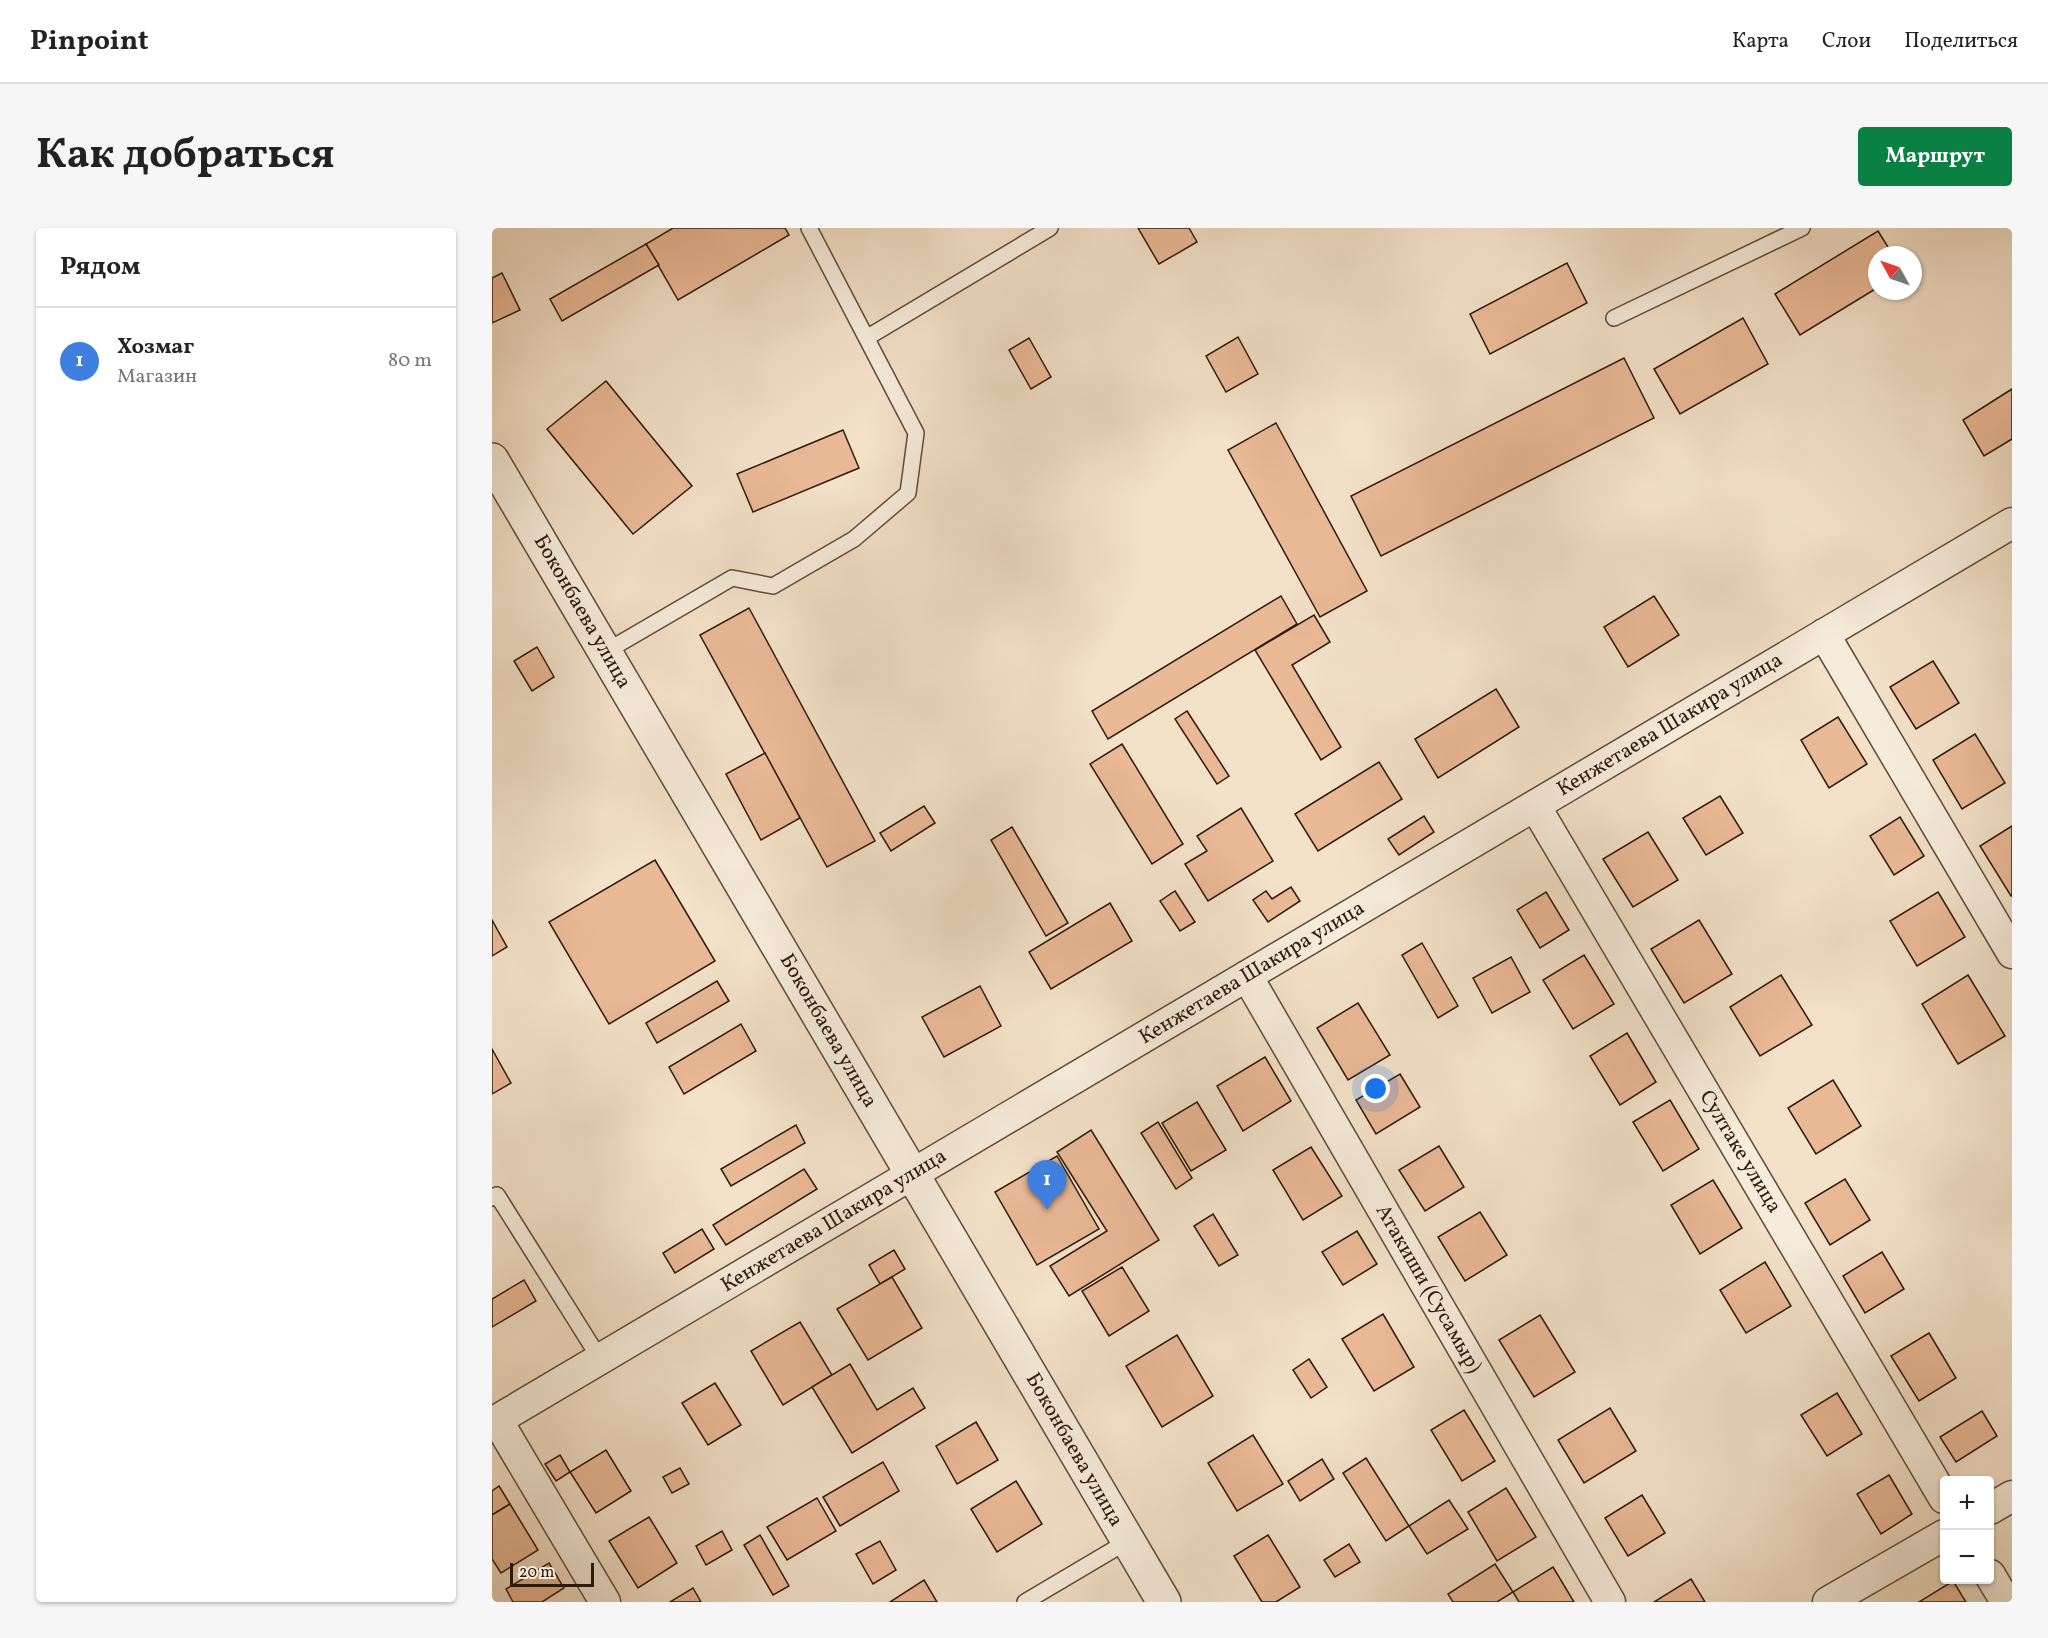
<!DOCTYPE html>
<html lang="ru">
<head>
<meta charset="utf-8">
<style>
  body { margin:0; font-family:Vollkorn,serif; background:#f6f6f6; color:#222 }
  .controls { position:absolute; right:18px; bottom:18px; display:grid; overflow:hidden; border-radius:6px; box-shadow:0 2px 4px #0004 }
  .controls button { width:54px; height:54px; display:grid; place-items:center; padding:0; border:0; border-bottom:2px solid #e0e0e0; background:#fff; color:#222; font:30px sans-serif }
  .compass { position:absolute; left:1376px; top:18px; width:54px; height:54px; border-radius:50%; background:#fff; box-shadow:0 2px 4px #0004; rotate:310deg }
  .scale { position:absolute; left:18px; bottom:15px; width:84px; box-sizing:border-box; padding-left:6px; border:3px solid #2d1a0b; border-top:0; font-size:16px; line-height:21px; white-space:nowrap; color:#2d1a0b; -webkit-text-stroke:4px #f7ecdb; paint-order:stroke }
  .you { position:absolute; left:884px; top:861px; width:21px; height:21px; margin:-15px; border:4px solid #fff; border-radius:50%; background:#1a73e8; box-shadow:0 0 0 9px #1a73e833 }
  .badge { display:grid; place-items:center; width:39px; height:39px; border-radius:50%; background:#0b8043; color:#fff; font-size:20px; font-weight:700 }
  .pin { position:absolute; translate:-50% -50px; filter:drop-shadow(0 2px 3px #0008) }
  .pin::after { content:''; position:absolute; top:32px; width:21px; height:18px; background:inherit; clip-path:polygon(0 0,100% 0,50% 100%) }
  .list { margin:0; padding:0; list-style:none }
  h2 { display:flex; justify-content:space-between; align-items:center; height:78px; margin:0; padding:0 24px; font-size:26px }
  h2 small { font-size:20px; font-weight:400; color:#767676 }
  .list li { display:grid; grid-template-columns:39px 1fr auto; gap:18px; align-items:center; box-sizing:border-box; height:108px; padding:0 24px; border-top:2px solid #e0e0e0 }
  .list b { display:block; font-size:22px; white-space:nowrap }
  .list p { margin:0; font-size:20px; white-space:nowrap; color:#767676 }
  .list em { font-size:20px; font-style:normal; color:#767676 }
  .map { position:relative; flex:none; width:1520px; height:1374px; overflow:hidden; border-radius:6px }
  header { display:flex; align-items:center; gap:36px; box-sizing:border-box; height:84px; padding:0 30px; background:#fff; border-bottom:2px solid #e0e0e0 }
  header strong { font-size:28px }
  nav { display:flex; gap:33px; margin-inline-start:auto; font-size:21px }
  .intro { display:flex; align-items:center; justify-content:space-between; box-sizing:border-box; height:144px; padding:0 36px }
  h1 { margin:0; font-size:42px }
  .button { padding:15px 27px; border-radius:6px; background:#0b8043; color:#fff; font-size:21px; font-weight:700 }
  main { display:flex; gap:36px; padding:0 36px }
  aside { flex:1; background:#fff; border-radius:6px; box-shadow:0 2px 4px #0004 }
  .map>svg:first-child { display:block }
</style>
</head>
<body>
<header>
<strong>Pinpoint</strong>
<nav><a>Карта</a><a>Слои</a><a>Поделиться</a></nav>
</header>
<div class="intro"><h1>Как добраться</h1><a class="button">Маршрут</a></div>
<main>
<aside>
<h2>Рядом<small></small></h2>
<ul class="list">
<li><span class="badge" style="background:#3f7fe0">1</span><div><b>Хозмаг</b><p>Магазин</p></div><em>80 m</em></li>
</ul>
</aside>
<div class="map">
<svg width="1520" height="1374" viewBox="0 0 1520 1374">
  <rect width="100%" height="100%" fill="#f3e1c8"/>
  <filter id="stains"><feTurbulence type="fractalNoise" baseFrequency=".00333" numOctaves="4"/><feColorMatrix values="0 0 0 0 .2 0 0 0 0 .09 0 0 0 0 .02 0 0 0 .5 -.17"/></filter>
  <radialGradient id="worn" r=".72"><stop offset=".6" stop-color="#630" stop-opacity="0"/><stop offset="1" stop-color="#630" stop-opacity=".3"/></radialGradient>
  <g fill="#eab996" stroke="#2d1a0b" stroke-width="1.5">
    <path d="M 181,0 L 293,0 L 297,7 L 186,72 L 154,16 Z"/>
    <path d="M 646,0 L 697,0 L 705,14 L 667,36 Z"/>
    <path d="M 1386,3 L 1401,27 L 1385,27 L 1385,60 L 1308,107 L 1283,66 Z"/>
    <path d="M 154,16 L 167,37 L 70,93 L 58,71 Z"/>
    <path d="M 1075,35 L 1095,75 L 998,126 L 978,86 Z"/>
    <path d="M 10,45 L 28,82 L 0,95 L 0,50 Z"/>
    <path d="M 1251,90 L 1276,136 L 1188,186 L 1162,141 Z"/>
    <path d="M 746,109 L 766,146 L 734,164 L 714,128 Z"/>
    <path d="M 537,110 L 559,149 L 539,161 L 517,122 Z"/>
    <path d="M 1132,130 L 1162,190 L 889,328 L 859,268 Z"/>
    <path d="M 114,153 L 200,258 L 141,306 L 55,201 Z"/>
    <path d="M 1520,161 L 1520,211 L 1492,228 L 1471,192 Z"/>
    <path d="M 784,195 L 875,363 L 828,389 L 736,222 Z"/>
    <path d="M 351,202 L 367,240 L 261,284 L 245,246 Z"/>
    <path d="M 789,368 L 805,396 L 616,511 L 600,483 Z"/>
    <path d="M 1162,368 L 1187,407 L 1136,439 L 1112,399 Z"/>
    <path d="M 257,380 L 383,613 L 335,639 L 208,407 Z"/>
    <path d="M 822,387 L 838,414 L 800,437 L 849,519 L 829,532 L 763,422 Z"/>
    <path d="M 45,419 L 62,449 L 40,463 L 22,433 Z"/>
    <path d="M 1441,433 L 1467,475 L 1424,501 L 1398,459 Z"/>
    <path d="M 1004,461 L 1027,499 L 946,550 L 923,511 Z"/>
    <path d="M 695,483 L 737,548 L 725,556 L 683,491 Z"/>
    <path d="M 1346,489 L 1375,536 L 1337,560 L 1309,512 Z"/>
    <path d="M 1483,506 L 1513,555 L 1470,581 L 1441,532 Z"/>
    <path d="M 630,516 L 691,616 L 660,636 L 598,536 Z"/>
    <path d="M 273,525 L 308,590 L 269,612 L 234,546 Z"/>
    <path d="M 887,534 L 910,571 L 826,623 L 803,586 Z"/>
    <path d="M 1228,568 L 1251,605 L 1214,627 L 1191,590 Z"/>
    <path d="M 432,578 L 443,595 L 399,623 L 388,605 Z"/>
    <path d="M 749,580 L 781,633 L 716,673 L 693,636 L 715,623 L 705,608 Z"/>
    <path d="M 932,588 L 942,604 L 907,627 L 896,611 Z"/>
    <path d="M 1408,589 L 1432,628 L 1402,647 L 1378,608 Z"/>
    <path d="M 1520,598 L 1520,668 L 1519,668 L 1488,618 Z"/>
    <path d="M 520,599 L 576,695 L 554,708 L 499,612 Z"/>
    <path d="M 1156,604 L 1186,652 L 1141,679 L 1111,631 Z"/>
    <path d="M 163,632 L 223,733 L 117,796 L 57,694 Z"/>
    <path d="M 799,659 L 808,673 L 776,694 L 761,672 L 774,663 L 780,671 Z"/>
    <path d="M 683,663 L 703,694 L 688,703 L 668,673 Z"/>
    <path d="M 1054,664 L 1077,702 L 1048,720 L 1025,682 Z"/>
    <path d="M 1446,664 L 1473,709 L 1425,738 L 1398,693 Z"/>
    <path d="M 618,675 L 640,713 L 559,761 L 537,724 Z"/>
    <path d="M 0,692 L 15,719 L 0,728 Z"/>
    <path d="M 1207,692 L 1240,746 L 1192,775 L 1159,721 Z"/>
    <path d="M 930,715 L 966,778 L 946,790 L 910,727 Z"/>
    <path d="M 1092,727 L 1122,776 L 1081,801 L 1051,752 Z"/>
    <path d="M 1019,729 L 1038,764 L 1000,785 L 981,750 Z"/>
    <path d="M 1289,747 L 1320,797 L 1268,828 L 1238,779 Z"/>
    <path d="M 1476,747 L 1513,808 L 1466,836 L 1430,776 Z"/>
    <path d="M 225,753 L 237,773 L 165,815 L 154,795 Z"/>
    <path d="M 488,758 L 509,798 L 452,829 L 430,789 Z"/>
    <path d="M 866,775 L 898,827 L 856,852 L 825,800 Z"/>
    <path d="M 249,796 L 264,823 L 192,866 L 177,839 Z"/>
    <path d="M 1135,805 L 1164,854 L 1128,877 L 1098,828 Z"/>
    <path d="M 0,821 L 19,855 L 0,866 Z"/>
    <path d="M 773,829 L 799,873 L 751,903 L 725,858 Z"/>
    <path d="M 908,846 L 928,879 L 884,906 L 864,872 Z"/>
    <path d="M 1341,852 L 1369,898 L 1324,926 L 1296,880 Z"/>
    <path d="M 1178,872 L 1207,921 L 1171,943 L 1141,894 Z"/>
    <path d="M 705,874 L 734,922 L 699,943 L 670,895 Z"/>
    <path d="M 666,894 L 700,950 L 684,961 L 649,905 Z"/>
    <path d="M 304,897 L 313,915 L 239,958 L 229,941 Z"/>
    <path d="M 599,902 L 667,1012 L 577,1068 L 558,1038 L 615,1003 L 565,924 Z"/>
    <path d="M 947,918 L 972,959 L 933,983 L 907,942 Z"/>
    <path d="M 819,919 L 850,968 L 811,992 L 781,942 Z"/>
    <path d="M 565,928 L 607,1001 L 545,1037 L 503,964 Z"/>
    <path d="M 312,941 L 325,961 L 234,1017 L 221,997 Z"/>
    <path d="M 1353,951 L 1378,992 L 1338,1017 L 1313,975 Z"/>
    <path d="M 1221,952 L 1250,1000 L 1208,1026 L 1179,977 Z"/>
    <path d="M 988,984 L 1015,1027 L 973,1053 L 946,1009 Z"/>
    <path d="M 721,986 L 746,1027 L 727,1038 L 702,998 Z"/>
    <path d="M 210,1001 L 222,1021 L 183,1045 L 171,1025 Z"/>
    <path d="M 865,1003 L 885,1036 L 851,1057 L 830,1024 Z"/>
    <path d="M 402,1022 L 413,1041 L 388,1056 L 377,1037 Z"/>
    <path d="M 1390,1024 L 1412,1061 L 1373,1085 L 1351,1048 Z"/>
    <path d="M 1273,1034 L 1299,1078 L 1254,1105 L 1228,1062 Z"/>
    <path d="M 630,1039 L 657,1083 L 617,1108 L 590,1063 Z"/>
    <path d="M 400,1049 L 430,1100 L 376,1132 L 345,1081 Z"/>
    <path d="M 32,1052 L 44,1073 L 0,1099 L 0,1071 Z"/>
    <path d="M 891,1086 L 922,1139 L 882,1163 L 850,1111 Z"/>
    <path d="M 1048,1087 L 1083,1144 L 1042,1169 L 1007,1112 Z"/>
    <path d="M 308,1094 L 340,1147 L 291,1177 L 259,1123 Z"/>
    <path d="M 1437,1105 L 1464,1150 L 1427,1173 L 1399,1128 Z"/>
    <path d="M 685,1107 L 721,1168 L 670,1199 L 634,1138 Z"/>
    <path d="M 817,1131 L 835,1159 L 819,1170 L 801,1142 Z"/>
    <path d="M 358,1136 L 385,1182 L 421,1160 L 433,1180 L 360,1225 L 320,1159 Z"/>
    <path d="M 223,1155 L 249,1197 L 216,1217 L 190,1175 Z"/>
    <path d="M 1345,1165 L 1370,1206 L 1335,1228 L 1309,1187 Z"/>
    <path d="M 1118,1180 L 1144,1223 L 1092,1255 L 1066,1212 Z"/>
    <path d="M 972,1182 L 1003,1233 L 970,1253 L 939,1202 Z"/>
    <path d="M 1490,1183 L 1505,1208 L 1464,1234 L 1448,1209 Z"/>
    <path d="M 484,1194 L 506,1232 L 465,1256 L 444,1218 Z"/>
    <path d="M 761,1207 L 791,1256 L 745,1283 L 716,1235 Z"/>
    <path d="M 114,1222 L 139,1263 L 104,1285 L 78,1244 Z"/>
    <path d="M 68,1227 L 78,1244 L 64,1253 L 53,1236 Z"/>
    <path d="M 874,1230 L 917,1298 L 894,1313 L 851,1245 Z"/>
    <path d="M 830,1231 L 842,1251 L 808,1273 L 796,1253 Z"/>
    <path d="M 391,1234 L 407,1263 L 348,1298 L 331,1269 Z"/>
    <path d="M 188,1240 L 197,1256 L 180,1265 L 171,1249 Z"/>
    <path d="M 1397,1247 L 1420,1286 L 1389,1306 L 1365,1266 Z"/>
    <path d="M 524,1253 L 550,1296 L 505,1324 L 479,1281 Z"/>
    <path d="M 7,1258 L 18,1276 L 0,1287 L 0,1263 Z"/>
    <path d="M 1014,1260 L 1044,1309 L 1005,1333 L 976,1284 Z"/>
    <path d="M 1150,1267 L 1173,1305 L 1136,1328 L 1113,1290 Z"/>
    <path d="M 325,1270 L 344,1303 L 295,1332 L 275,1299 Z"/>
    <path d="M 957,1272 L 976,1301 L 935,1326 L 917,1298 Z"/>
    <path d="M 18,1276 L 46,1322 L 9,1345 L 0,1331 L 0,1287 Z"/>
    <path d="M 157,1289 L 185,1335 L 146,1360 L 117,1313 Z"/>
    <path d="M 230,1303 L 240,1322 L 214,1337 L 204,1318 Z"/>
    <path d="M 268,1307 L 297,1358 L 281,1367 L 252,1317 Z"/>
    <path d="M 776,1307 L 808,1359 L 784,1374 L 770,1374 L 742,1328 Z"/>
    <path d="M 388,1313 L 404,1342 L 381,1356 L 364,1326 Z"/>
    <path d="M 857,1316 L 868,1334 L 843,1349 L 832,1332 Z"/>
    <path d="M 57,1335 L 72,1360 L 50,1374 L 21,1374 L 14,1361 Z"/>
    <path d="M 1003,1336 L 1021,1364 L 1005,1374 L 961,1374 L 956,1366 Z"/>
    <path d="M 1061,1339 L 1082,1374 L 1027,1374 L 1021,1364 Z"/>
    <path d="M 1199,1351 L 1213,1374 L 1162,1374 Z"/>
    <path d="M 432,1352 L 445,1374 L 398,1374 Z"/>
    <path d="M 1461,1353 L 1474,1374 L 1427,1374 Z"/>
    <path d="M 201,1360 L 209,1374 L 178,1374 Z"/>
  </g>
  <g fill="none" stroke-linecap="round" stroke-linejoin="round">
    <g stroke="#5e4c3a" stroke-width="18">
      <g id="service">
        <path d="M 1122,90 L 1310,0"/>
        <path d="M 376,109 L 558,0"/>
        <path d="M 113,424 L 240,350 L 281,358 L 362,311 L 416,265 L 424,205 L 317,0"/>
        <path d="M 0,970 L 5,967 L 108,1131"/>
        <path d="M 533,1374 L 636,1313"/>
      </g>
    </g>
    <g stroke="#5e4c3a" stroke-width="33">
      <g id="minor">
        <path d="M 1332,406 L 1520,725"/>
        <path d="M 1043,578 L 1452,1270"/>
        <path d="M 755,748 L 1118,1374"/>
        <path d="M 5,1192 L 113,1374"/>
        <path d="M 0,1195 L 1520,295"/>
        <path d="M 1498,1281 L 1520,1268"/>
        <path d="M 1498,1347 L 1514,1374"/>
        <path d="M 1336,1374 L 1452,1307"/>
      </g>
    </g>
    <g stroke="#5e4c3a" stroke-width="36">
      <path id="tertiary" d="M 0,232 L 672,1374"/>
    </g>
    <use href="#service" stroke="#f7ecdb" stroke-width="15"/>
    <use href="#minor" stroke="#f7ecdb" stroke-width="30"/>
    <use href="#tertiary" stroke="#f7ecdb" stroke-width="33"/>
  </g>
  <g text-anchor="middle" dominant-baseline="central" stroke-width="4.5" stroke-linejoin="round" paint-order="stroke">
    <g font-size="21" fill="#2d1a0b" stroke="#f7ecdb">
      <text transform="translate(90 384) rotate(60)">Боконбаева улица</text>
      <text transform="translate(1178 497) rotate(-31)">Кенжетаева Шакира улица</text>
      <text transform="translate(760 745) rotate(-31)">Кенжетаева Шакира улица</text>
      <text transform="translate(336 803) rotate(60)">Боконбаева улица</text>
      <text transform="translate(1248 924) rotate(59)">Султаке улица</text>
      <text transform="translate(342 993) rotate(-31)">Кенжетаева Шакира улица</text>
      <text transform="translate(936 1061) rotate(60)">Атакиши (Сусамыр)</text>
      <text transform="translate(582 1222) rotate(60)">Боконбаева улица</text>
    </g>
  </g>
  <rect width="100%" height="100%" filter="url(#stains)"/>
  <rect width="100%" height="100%" fill="url(#worn)"/>
</svg>
<div class="controls">
<button>+</button>
<button>−</button>
</div>
<svg class="compass" viewBox="-18 -18 36 36"><path d="M0-13l5 13h-10z" fill="#e53935"/><path d="M0 13l5-13h-10z" fill="#767676"/></svg>
<div class="scale">20 m</div>
<div class="you"></div>
<div class="pin badge" style="left:555px;top:982px;background:#3f7fe0">1</div>
</div>
</main>
</body>
</html>
